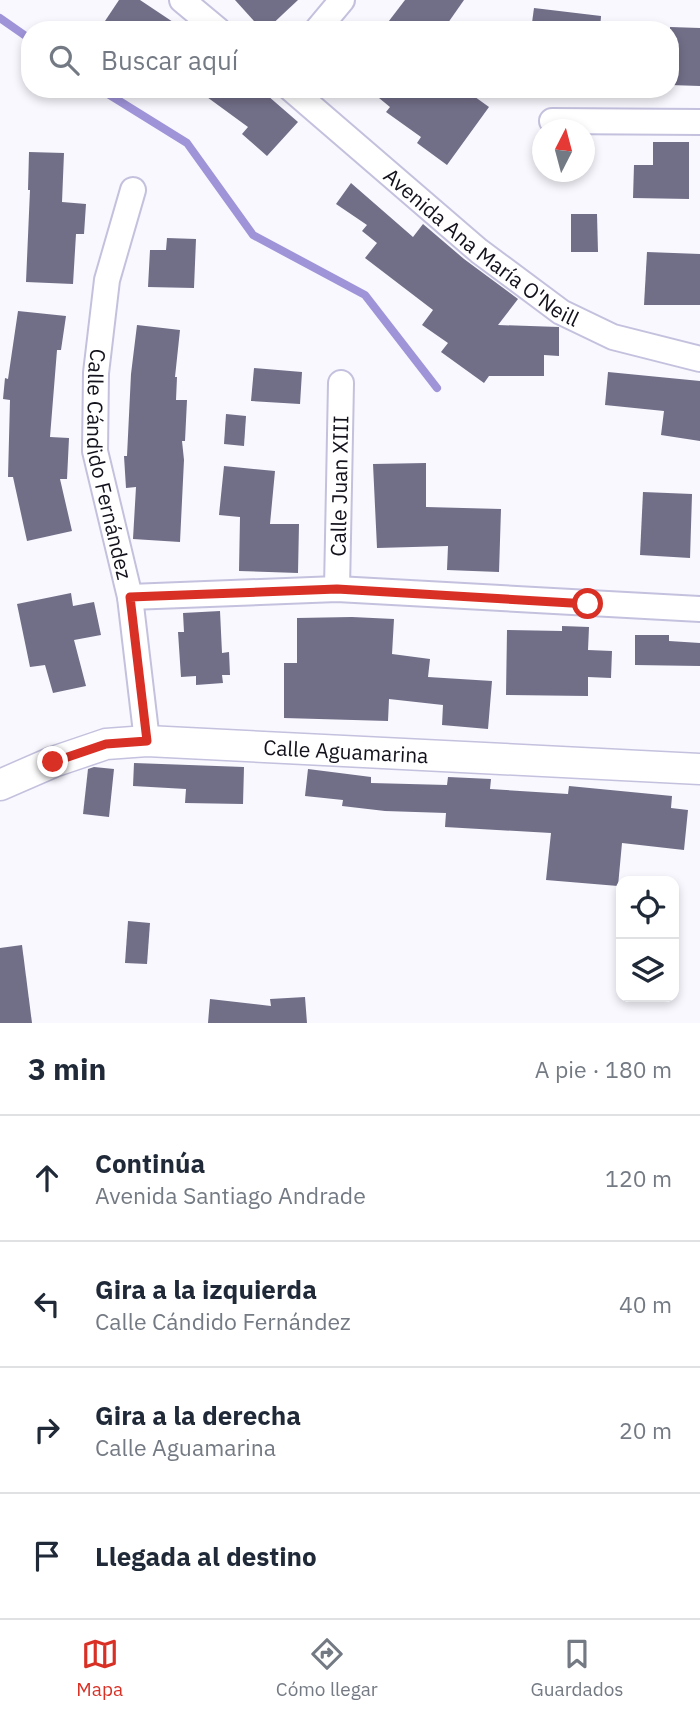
<!DOCTYPE html>
<html lang="es">
<head>
<meta charset="utf-8">
<style>
  body { margin:0; font-family:"IBM Plex Sans",sans-serif; background:#f2f2f3; color:#1f2937 }
  .controls { position:absolute; right:21px; bottom:21px; display:grid; overflow:hidden; border-radius:14px; box-shadow:0 4px 10px #0003 }
  .controls button { width:63px; height:63px; display:grid; place-items:center; padding:0; border:0; border-bottom:2px solid #e0e1e3; background:#fff; color:#1f2937; font:35px sans-serif }
  .compass { position:absolute; left:532px; top:119px; width:63px; height:63px; border-radius:50%; background:#fff; box-shadow:0 4px 10px #0003; rotate:6deg }
  .stop { position:absolute; width:21px; height:21px; margin:-16px; border:5px solid #d93025; border-radius:50%; background:#fff }
  .stop.end { background:#d93025; border-color:#fff; box-shadow:0 2px 7px #0008 }
  .list { margin:0; padding:0; list-style:none }
  h2 { display:flex; justify-content:space-between; align-items:center; height:91px; margin:0; padding:0 28px; font-size:30px }
  h2 small { font-size:23px; font-weight:400; color:#747a83 }
  .list li { display:grid; grid-template-columns:46px 1fr auto; gap:21px; align-items:center; box-sizing:border-box; height:126px; padding:0 28px; border-top:2px solid #e0e1e3 }
  .list b { display:block; font-size:26px; white-space:nowrap }
  .list p { margin:0; font-size:23px; white-space:nowrap; color:#747a83 }
  .list em { font-size:23px; font-style:normal; color:#747a83 }
  .icon { flex:none; width:38px; height:38px; fill:none; stroke:currentColor; stroke-width:2; stroke-linecap:round; stroke-linejoin:round }
  .map { position:relative; flex:none; width:700px; height:1023px; overflow:hidden }
  .search { position:absolute; background:#fff; box-shadow:0 4px 10px #0003; left:21px; right:21px; top:21px; height:77px; display:flex; align-items:center; gap:18px; box-sizing:border-box; padding:0 24px; border-radius:28px; color:#747a83; font-size:26px }
  .sheet { height:595px; background:#fff }
  nav { display:flex; justify-content:space-around; align-items:center; box-sizing:border-box; height:98px; border-top:2px solid #e0e1e3; background:#fff; font-size:19px; color:#747a83 }
  nav a { display:grid; justify-items:center; gap:4px }
  nav .on { color:#d93025 }
  .map>svg:first-child { display:block }
</style>
</head>
<body>
<div class="map">
<svg width="700" height="1023" viewBox="0 0 700 1023">
  <rect width="100%" height="100%" fill="#f8f8fe"/>
  <g fill="none" stroke-linecap="round" stroke-linejoin="round">
    <g stroke="#a094d9" stroke-width="8">
      <path d="M 0,18 L 30,39"/>
      <path d="M 100,89 L 187,143 L 253,235 L 365,295 L 437,388"/>
    </g>
  </g>
  <g fill="#716e88">
    <path d="M 119,0 L 140,0 L 185,30 L 99,30 Z"/>
    <path d="M 235,0 L 298,0 L 266,30 L 262,30 Z"/>
    <path d="M 405,0 L 464,0 L 443,30 L 382,30 Z"/>
    <path d="M 534,8 L 601,16 L 600,30 L 531,30 Z"/>
    <path d="M 670,27 L 700,28 L 700,86 L 670,85 Z"/>
    <path d="M 196,89 L 260,89 L 298,122 L 267,156 L 242,134 L 248,127 Z"/>
    <path d="M 368,89 L 464,89 L 489,107 L 447,165 L 417,143 L 421,137 L 386,112 L 390,107 Z"/>
    <path d="M 653,142 L 689,142 L 689,199 L 633,198 L 634,165 L 653,165 Z"/>
    <path d="M 29,152 L 64,153 L 62,202 L 86,204 L 84,234 L 76,234 L 73,284 L 26,282 L 30,190 L 28,190 Z"/>
    <path d="M 351,183 L 413,237 L 423,224 L 464,259 L 518,299 L 498,325 L 559,327 L 559,356 L 544,355 L 544,376 L 489,376 L 484,383 L 441,352 L 448,343 L 422,325 L 433,310 L 365,258 L 377,243 L 362,231 L 367,225 L 336,204 Z"/>
    <path d="M 571,214 L 597,214 L 598,252 L 571,252 Z"/>
    <path d="M 167,238 L 196,239 L 194,288 L 148,287 L 150,250 L 166,250 Z"/>
    <path d="M 647,252 L 700,254 L 700,305 L 644,305 Z"/>
    <path d="M 18,311 L 66,316 L 61,350 L 57,350 L 50,437 L 69,438 L 67,479 L 60,479 L 72,531 L 27,541 L 13,477 L 8,477 L 10,400 L 3,399 L 5,378 L 8,379 Z"/>
    <path d="M 137,325 L 180,330 L 175,377 L 177,377 L 176,400 L 187,400 L 185,441 L 182,441 L 184,460 L 180,542 L 133,539 L 136,487 L 126,488 L 124,456 L 127,456 L 131,374 Z"/>
    <path d="M 254,368 L 302,372 L 300,404 L 251,401 Z"/>
    <path d="M 608,372 L 700,381 L 700,441 L 661,435 L 664,411 L 605,405 Z"/>
    <path d="M 226,414 L 246,416 L 244,446 L 224,444 Z"/>
    <path d="M 426,463 L 426,507 L 501,509 L 499,572 L 447,570 L 448,546 L 377,548 L 373,464 Z"/>
    <path d="M 224,466 L 275,471 L 270,524 L 299,524 L 298,573 L 239,571 L 240,517 L 219,515 Z"/>
    <path d="M 643,492 L 692,494 L 690,558 L 640,555 Z"/>
    <path d="M 71,593 L 73,606 L 94,602 L 101,635 L 74,640 L 86,686 L 53,693 L 45,665 L 30,667 L 17,604 Z"/>
    <path d="M 220,611 L 222,653 L 229,652 L 230,675 L 222,675 L 223,683 L 196,685 L 196,676 L 181,677 L 178,632 L 184,632 L 183,613 Z"/>
    <path d="M 352,617 L 394,619 L 392,654 L 430,659 L 428,677 L 492,681 L 488,729 L 442,725 L 443,705 L 389,699 L 388,721 L 284,718 L 284,663 L 297,663 L 297,618 Z"/>
    <path d="M 562,626 L 589,627 L 588,650 L 612,651 L 611,678 L 588,677 L 588,696 L 506,695 L 507,630 L 562,631 Z"/>
    <path d="M 635,635 L 669,635 L 669,641 L 700,643 L 700,666 L 635,665 Z"/>
    <path d="M 134,763 L 244,767 L 243,804 L 185,803 L 186,789 L 133,786 Z"/>
    <path d="M 94,767 L 114,769 L 109,817 L 83,814 L 88,769 Z"/>
    <path d="M 308,769 L 371,777 L 371,783 L 447,785 L 448,777 L 491,779 L 490,789 L 568,794 L 569,786 L 672,796 L 671,808 L 688,810 L 684,850 L 622,843 L 618,886 L 546,880 L 551,833 L 445,827 L 446,813 L 385,811 L 342,806 L 343,800 L 305,796 Z"/>
    <path d="M 128,921 L 150,923 L 147,964 L 125,963 Z"/>
    <path d="M 22,945 L 32,1023 L 0,1023 L 0,948 Z"/>
    <path d="M 305,997 L 307,1023 L 208,1023 L 210,999 L 271,1006 L 270,999 Z"/>
  </g>
  <g fill="none" stroke-linecap="round" stroke-linejoin="round">
    <g stroke="#c4c1de" stroke-width="28">
      <g id="minor">
        <path d="M 182,0 L 218,30"/>
        <path d="M 317,30 L 342,0"/>
        <path id="s1" d="M 291,89 L 479,251 L 561,312 L 613,337 L 700,359"/>
        <path d="M 552,121 L 700,122"/>
        <path id="s2" d="M 133,190 L 107,280 L 96,373 L 95,451 L 130,597 L 147,741"/>
        <path id="s3" d="M 337,589 L 341,383"/>
        <path d="M 130,597 L 337,589 L 700,609"/>
      </g>
    </g>
    <g stroke="#c4c1de" stroke-width="33">
      <g id="tertiary">
        <path id="s4" d="M 0,785 L 53,762 L 106,744 L 147,741 L 700,769"/>
      </g>
    </g>
    <use href="#minor" stroke="#fff" stroke-width="24"/>
    <use href="#tertiary" stroke="#fff" stroke-width="30"/>
  </g>
  <g fill="none" stroke-linecap="round" stroke-linejoin="round">
    <path stroke="#d93025" stroke-width="9" d="M 53,762 L 106,744 L 147,741 L 130,597 L 337,589 L 588,604"/>
  </g>
  <g text-anchor="middle" dominant-baseline="central" stroke-width="5" stroke-linejoin="round" paint-order="stroke">
    <g font-size="21" fill="#13111b" stroke="#fff">
      <text stroke="none"><textPath href="#s1" startOffset="248">Avenida Ana María O'Neill</textPath></text>
      <text stroke="none"><textPath href="#s2" startOffset="280">Calle Cándido Fernández</textPath></text>
      <text stroke="none"><textPath href="#s3" startOffset="103">Calle Juan XIII</textPath></text>
      <text stroke="none"><textPath href="#s4" startOffset="354">Calle Aguamarina</textPath></text>
    </g>
  </g>
</svg>
<div class="controls">
<button><svg class="icon" aria-label="locate" viewBox="0 0 24 24"><circle cx="12" cy="12" r="6"/><path d="M12 2v4M12 18v4M2 12h4M18 12h4"/></svg></button>
<button><svg class="icon" aria-label="layers" viewBox="0 0 24 24"><path d="M12 4l9 5-9 5-9-5zM3 14l9 5 9-5"/></svg></button>
</div>
<svg class="compass" viewBox="-18 -18 36 36"><path d="M0-13l5 13h-10z" fill="#e53935"/><path d="M0 13l5-13h-10z" fill="#747a83"/></svg>
<div class="stop" style="left:588px;top:604px"></div>
<div class="stop end" style="left:53px;top:762px"></div>
<div class="search"><svg class="icon" aria-label="search" viewBox="0 0 24 24"><circle cx="10" cy="10" r="6"/><path d="M15 15l6 6"/></svg>Buscar aquí</div>
</div>
<section class="sheet">
<h2>3 min<small>A pie · 180 m</small></h2>
<ul class="list">
<li><svg class="icon" aria-label="ahead" viewBox="0 0 24 24"><path d="M12 20V5M6 11l6-6 6 6"/></svg><div><b>Continúa</b><p>Avenida Santiago Andrade</p></div><em>120 m</em></li>
<li><svg class="icon" aria-label="left" viewBox="0 0 24 24"><path d="M17 20v-9H6M10 6l-5 5 5 5"/></svg><div><b>Gira a la izquierda</b><p>Calle Cándido Fernández</p></div><em>40 m</em></li>
<li><svg class="icon" aria-label="right" viewBox="0 0 24 24"><path d="M7 20v-9h11M14 6l5 5-5 5"/></svg><div><b>Gira a la derecha</b><p>Calle Aguamarina</p></div><em>20 m</em></li>
<li><svg class="icon" aria-label="arrive" viewBox="0 0 24 24"><path d="M6 21V4h12l-3 4 3 4H6"/></svg><div><b>Llegada al destino</b></div></li>
</ul>
</section>
<nav>
<a class="on"><svg class="icon" aria-label="map" viewBox="0 0 24 24"><path d="M3 6l6-2 6 2 6-2v14l-6 2-6-2-6 2zM9 4v14M15 6v14"/></svg>Mapa</a>
<a><svg class="icon" aria-label="directions" viewBox="0 0 24 24"><path d="M12 3l9 9-9 9-9-9zM9 14v-3h6M13 9l2 2-2 2"/></svg>Cómo llegar</a>
<a><svg class="icon" aria-label="saved" viewBox="0 0 24 24"><path d="M7 4h10v16l-5-4-5 4z"/></svg>Guardados</a>
</nav>
</body>
</html>
